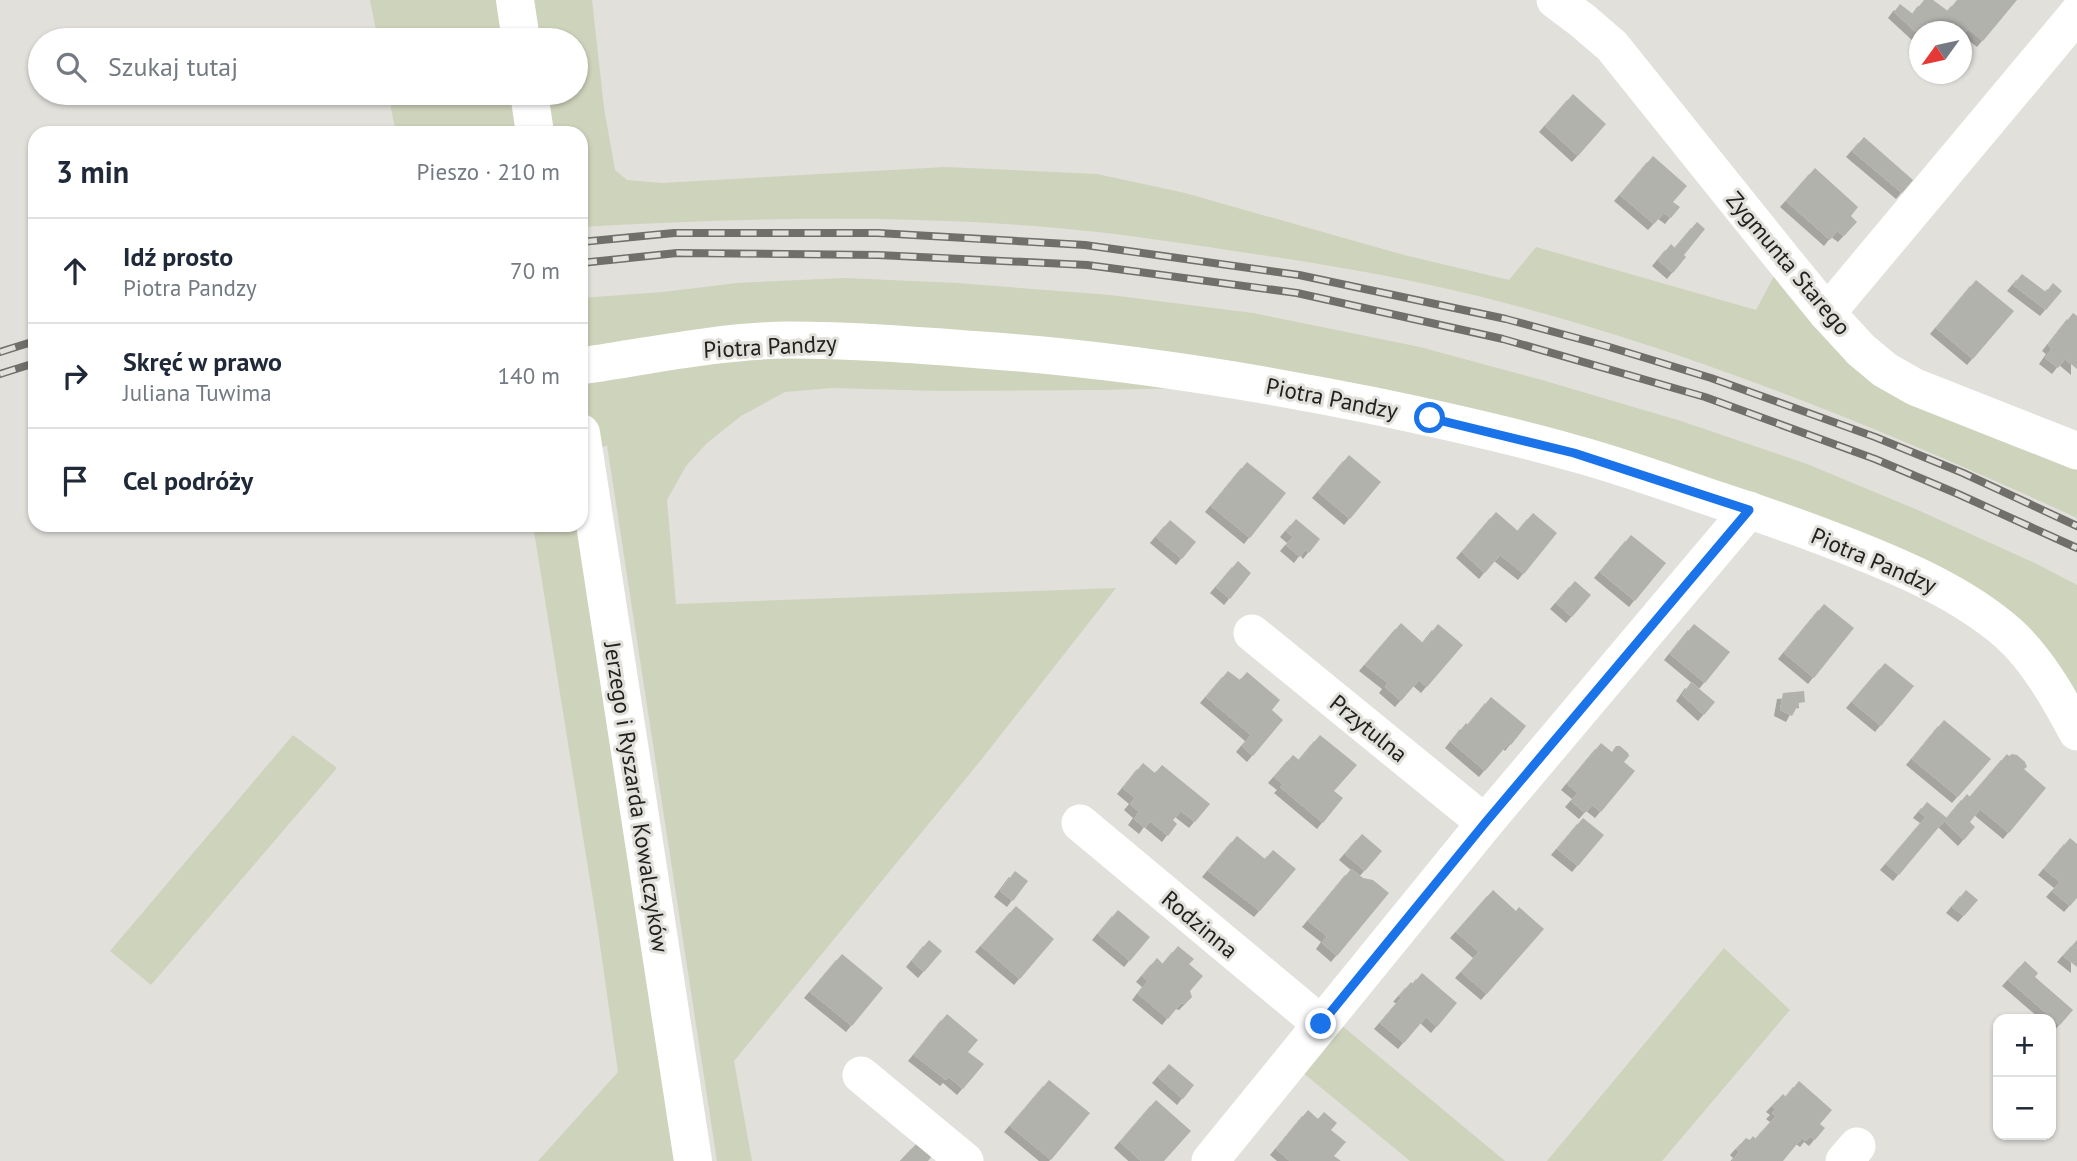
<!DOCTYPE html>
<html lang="pl">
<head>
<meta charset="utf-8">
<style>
  body { margin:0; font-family:"PT Sans",sans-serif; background:#f2f2f3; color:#1f2937 }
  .controls { position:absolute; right:21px; bottom:21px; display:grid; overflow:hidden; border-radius:14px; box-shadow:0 2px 5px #0004 }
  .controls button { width:63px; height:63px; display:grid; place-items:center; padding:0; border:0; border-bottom:2px solid #e0e1e3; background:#fff; color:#1f2937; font:35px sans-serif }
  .compass { position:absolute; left:1909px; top:21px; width:63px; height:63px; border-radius:50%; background:#fff; box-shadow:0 2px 5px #0004; rotate:237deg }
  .stop { position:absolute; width:21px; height:21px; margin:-16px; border:5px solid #1a73e8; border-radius:50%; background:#fff }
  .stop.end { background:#1a73e8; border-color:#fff; box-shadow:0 2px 7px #0008 }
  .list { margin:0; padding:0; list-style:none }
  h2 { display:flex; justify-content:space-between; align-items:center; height:91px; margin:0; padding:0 28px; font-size:30px }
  h2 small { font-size:23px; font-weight:400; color:#747a83 }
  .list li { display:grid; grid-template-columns:46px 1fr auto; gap:21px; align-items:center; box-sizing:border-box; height:105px; padding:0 28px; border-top:2px solid #e0e1e3 }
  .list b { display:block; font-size:26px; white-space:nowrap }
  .list p { margin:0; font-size:23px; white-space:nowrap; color:#747a83 }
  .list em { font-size:23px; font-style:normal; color:#747a83 }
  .icon { flex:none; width:38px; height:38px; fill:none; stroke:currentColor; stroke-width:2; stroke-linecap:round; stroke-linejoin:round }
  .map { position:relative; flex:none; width:2077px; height:1161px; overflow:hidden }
  .search { position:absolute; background:#fff; box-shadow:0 2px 5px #0004; left:28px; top:28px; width:560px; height:77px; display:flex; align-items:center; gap:18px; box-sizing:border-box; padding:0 24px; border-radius:38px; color:#747a83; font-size:26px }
  .panel { position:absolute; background:#fff; box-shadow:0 2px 5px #0004; left:28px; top:126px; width:560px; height:406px; border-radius:21px }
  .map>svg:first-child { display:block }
</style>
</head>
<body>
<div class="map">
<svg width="2077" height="1161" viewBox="0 0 2077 1161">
  <defs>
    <filter id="shadow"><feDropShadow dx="-6" dy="6" stdDeviation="0" flood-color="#0004"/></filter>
  </defs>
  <rect width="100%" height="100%" fill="#e1e0db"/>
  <g fill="#ced3bb">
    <path d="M 370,0 L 592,0 L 604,108 L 615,170 L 627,180 L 662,183 L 945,167 L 1097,174 L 1185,193 L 1404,255 L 1509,280 L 1536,247 L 1756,310 L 1783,259 L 1861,350 L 2077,451 L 2077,518 C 1887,430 1685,348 1482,297 C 1409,279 1335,266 1261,255 C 1189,244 1118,233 1046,227 C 891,214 735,218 581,227 L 581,133 L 396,133 L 388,93 L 576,93 L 576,40 L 378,40 Z"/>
    <path d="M 845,278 L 957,283 L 1110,295 L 1253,313 L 1420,347 L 1542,380 L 1681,421 L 1807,464 L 1920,511 L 2037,564 L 2077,585 L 2077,728 L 2053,691 L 1888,562 L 1277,386 L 1100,390 L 940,391 L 832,388 L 785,392 L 741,416 L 707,443 L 686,466 L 667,500 L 676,604 L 1116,588 L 981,760 L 734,1061 L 752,1161 L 717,1161 L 607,445 L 585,457 L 693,1161 L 538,1161 L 618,1072 L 597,924 L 533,525 L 581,525 L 581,298 L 663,292 L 737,283 Z"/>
    <path d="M 293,735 L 337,768 L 151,985 L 110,951 Z"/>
    <path d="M 1724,948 L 1790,1010 L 1662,1161 L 1547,1161 Z"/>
    <path d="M 1329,1015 L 1505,1161 L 1410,1161 L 1290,1062 Z"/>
  </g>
  <g fill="#b2b2ad" filter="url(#shadow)">
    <path d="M 1924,0 L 1933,0 L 1948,11 L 1957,0 L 2017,0 L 1983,41 L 1968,29 L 1962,37 L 1962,32 L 1956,32 L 1949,26 L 1945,32 L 1920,32 L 1920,36 L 1894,12 L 1900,4 L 1913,14 Z"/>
    <path d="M 1573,94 L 1606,124 L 1578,156 L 1545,126 Z"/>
    <path d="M 1864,137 L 1913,180 L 1902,193 L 1852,151 Z"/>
    <path d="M 1653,156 L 1687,186 L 1673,202 L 1680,207 L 1671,218 L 1664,213 L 1654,224 L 1620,195 Z"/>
    <path d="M 1815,168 L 1858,207 L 1851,216 L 1857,222 L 1844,236 L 1837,231 L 1830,240 L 1786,201 Z"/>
    <path d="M 1697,222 L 1705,229 L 1684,255 L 1686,257 L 1673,273 L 1658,260 L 1671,244 L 1675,248 Z"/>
    <path d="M 2022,274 L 2046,292 L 2053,283 L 2062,291 L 2046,310 L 2013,285 Z"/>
    <path d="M 1976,280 L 2014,311 L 1973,359 L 1936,328 Z"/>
    <path d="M 2073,313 L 2077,316 L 2077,369 L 2065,359 L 2058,368 L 2045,358 L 2052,348 L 2048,345 Z"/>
    <path d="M 1349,455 L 1381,482 L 1350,519 L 1318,492 Z"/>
    <path d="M 1247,462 L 1286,493 L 1250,538 L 1211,506 Z"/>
    <path d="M 1496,512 L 1518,531 L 1533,513 L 1557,533 L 1524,574 L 1500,555 L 1485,573 L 1462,552 Z"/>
    <path d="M 1296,519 L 1320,539 L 1309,553 L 1306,549 L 1300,557 L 1286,545 L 1293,537 L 1286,531 Z"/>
    <path d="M 1170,520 L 1196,542 L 1182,559 L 1156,537 Z"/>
    <path d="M 1631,535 L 1666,563 L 1635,601 L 1600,572 Z"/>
    <path d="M 1238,561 L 1251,573 L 1230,599 L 1216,587 Z"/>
    <path d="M 1575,581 L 1591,595 L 1572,617 L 1556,603 Z"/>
    <path d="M 1824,604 L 1854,628 L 1814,678 L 1784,653 Z"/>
    <path d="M 1401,623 L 1423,643 L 1438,624 L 1463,645 L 1427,687 L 1419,680 L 1401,701 L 1385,687 L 1388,683 L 1365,665 Z"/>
    <path d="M 1694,624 L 1730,652 L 1705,683 L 1670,654 Z"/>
    <path d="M 1885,663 L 1914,686 L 1881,726 L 1852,702 Z"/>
    <path d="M 1228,671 L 1240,680 L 1247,672 L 1280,700 L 1272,710 L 1283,720 L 1253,756 L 1242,746 L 1251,735 L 1206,697 Z"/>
    <path d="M 1691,682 L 1715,702 L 1704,715 L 1682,695 Z"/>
    <path d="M 1804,691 L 1805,702 L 1799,703 L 1792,716 L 1780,710 L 1783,693 Z"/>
    <path d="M 1491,697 L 1526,726 L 1511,745 L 1509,743 L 1485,771 L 1451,742 L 1466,723 L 1468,725 Z"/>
    <path d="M 1944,720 L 1991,759 L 1958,797 L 1912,759 Z"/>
    <path d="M 1320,735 L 1357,765 L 1334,791 L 1343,798 L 1323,823 L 1280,787 L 1283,784 L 1274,777 L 1293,755 L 1299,760 Z"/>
    <path d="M 1601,743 L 1612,752 L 1616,746 L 1620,746 L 1628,753 L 1629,756 L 1624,762 L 1635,771 L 1601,812 L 1592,805 L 1585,813 L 1571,801 L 1578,793 L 1567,784 Z"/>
    <path d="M 2007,754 L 2009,756 L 2012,754 L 2017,755 L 2025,762 L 2027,767 L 2024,769 L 2046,788 L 2009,833 L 1980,809 L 1970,822 L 1975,827 L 1964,840 L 1944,821 L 1899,875 L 1886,864 L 1926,817 L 1919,812 L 1927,802 L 1947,818 L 1967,794 L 1970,797 Z"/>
    <path d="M 1143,763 L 1155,773 L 1162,765 L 1210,804 L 1195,822 L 1181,811 L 1173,820 L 1177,824 L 1168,836 L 1150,821 L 1145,828 L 1134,819 L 1139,812 L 1130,804 L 1135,798 L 1123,788 Z"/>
    <path d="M 1583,818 L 1604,835 L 1578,866 L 1557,849 Z"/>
    <path d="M 1362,834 L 1382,851 L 1365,871 L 1345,854 Z"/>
    <path d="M 1237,836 L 1265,859 L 1273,850 L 1296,869 L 1260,911 L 1208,871 Z"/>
    <path d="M 2070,838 L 2077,844 L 2077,898 L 2070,906 L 2052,891 L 2060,882 L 2044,869 Z"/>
    <path d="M 1351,869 L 1363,878 L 1373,880 L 1389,893 L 1337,956 L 1322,943 L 1327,936 L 1308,921 Z"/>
    <path d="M 1015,871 L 1028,881 L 1013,901 L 1000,891 Z"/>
    <path d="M 1493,890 L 1516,911 L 1519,907 L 1544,929 L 1487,994 L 1461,972 L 1479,952 L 1456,932 Z"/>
    <path d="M 1966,890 L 1978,900 L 1964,916 L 1952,907 Z"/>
    <path d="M 1016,906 L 1054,939 L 1020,979 L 981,946 Z"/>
    <path d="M 1118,910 L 1150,937 L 1130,961 L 1098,934 Z"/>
    <path d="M 929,940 L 942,951 L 924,972 L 912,961 Z"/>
    <path d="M 2077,940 L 2077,967 L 2063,956 Z"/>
    <path d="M 1178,946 L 1194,959 L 1189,964 L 1203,976 L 1190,991 L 1192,997 L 1185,1004 L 1181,1003 L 1168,1019 L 1138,994 L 1148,981 L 1142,976 L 1157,958 L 1163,964 Z"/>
    <path d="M 842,954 L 883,988 L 852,1026 L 810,992 Z"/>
    <path d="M 2025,961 L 2038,973 L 2035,977 L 2073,1010 L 2060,1025 L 2008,980 Z"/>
    <path d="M 1422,973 L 1457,1003 L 1437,1027 L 1426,1017 L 1404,1043 L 1380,1023 L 1402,997 L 1399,996 L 1411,982 L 1413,984 Z"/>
    <path d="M 947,1014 L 978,1040 L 968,1052 L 984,1064 L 963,1089 L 949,1077 L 946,1080 L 914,1055 Z"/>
    <path d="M 1169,1064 L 1194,1085 L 1183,1099 L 1158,1077 Z"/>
    <path d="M 1049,1080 L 1090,1113 L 1051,1160 L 1010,1126 Z"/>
    <path d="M 1799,1081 L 1832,1110 L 1820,1124 L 1825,1128 L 1815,1140 L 1810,1136 L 1806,1141 L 1802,1138 L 1783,1161 L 1732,1161 L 1739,1152 L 1736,1149 L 1746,1138 L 1750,1140 L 1753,1136 L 1756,1139 L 1766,1127 L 1776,1116 L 1772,1113 L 1776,1109 L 1772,1106 L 1783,1094 L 1786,1097 Z"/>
    <path d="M 1156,1100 L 1191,1131 L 1164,1161 L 1141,1161 L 1120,1142 Z"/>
    <path d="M 1308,1110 L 1318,1119 L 1324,1112 L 1337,1123 L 1331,1130 L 1346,1142 L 1334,1156 L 1341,1161 L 1290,1161 L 1276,1149 Z"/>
    <path d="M 917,1143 L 932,1156 L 928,1161 L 900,1161 Z"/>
  </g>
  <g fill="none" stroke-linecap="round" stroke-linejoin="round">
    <g stroke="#fff" stroke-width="37">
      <path d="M 1555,0 L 1583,21 L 1612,46 L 1783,259 L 1827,313 L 1861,350 L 1885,370 L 1915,387 L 2077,451"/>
      <path d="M 1827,313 L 2077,14"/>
      <path d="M 581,366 C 649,356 719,341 788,340 C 852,340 917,345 981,350 C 1112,359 1241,379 1370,405 C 1438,419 1506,434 1573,453 C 1622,466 1670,484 1718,500 C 1761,514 1804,529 1847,546 C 1903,568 1962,593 2008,633 C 2037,659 2059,698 2077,732"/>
      <path d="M 1252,633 L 1485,823"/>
      <path d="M 1080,823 L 1321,1024"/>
      <path d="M 861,1075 L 965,1161"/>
      <path d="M 1210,1161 L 1485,823 L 1749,510"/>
      <path d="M 1844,1161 L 1857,1146"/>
    </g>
    <g stroke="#fff" stroke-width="38">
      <path d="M 515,0 L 521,40"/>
      <path d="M 529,93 L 535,133"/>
      <path d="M 581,433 L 693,1161"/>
    </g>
    <g stroke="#706f6c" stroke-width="8">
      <g id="rail">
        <path d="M 581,242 L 674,233 L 878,233 L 1085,245 L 1299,275 L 1506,319 L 1606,346 L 1711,378 L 1875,437 L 1963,473 L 2077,526"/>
        <path d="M 581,263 L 677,253 L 878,255 L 1087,265 L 1297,293 L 1503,339 L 1705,397 L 1875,459 L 1958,494 L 2077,548"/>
        <path d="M 0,352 L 35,341"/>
        <path d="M 0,374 L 35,363"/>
      </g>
    </g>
    <use href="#rail" stroke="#e1e0db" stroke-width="5" stroke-dasharray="16" stroke-linecap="butt"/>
  </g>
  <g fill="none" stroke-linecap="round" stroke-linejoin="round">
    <path stroke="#1a73e8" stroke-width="9" d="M 1321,1024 L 1485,823 L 1749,510 L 1574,453 L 1430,418"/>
  </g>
  <g text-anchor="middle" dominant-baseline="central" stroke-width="6" stroke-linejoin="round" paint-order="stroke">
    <g font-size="23" fill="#222120" stroke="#e1e0db">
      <text transform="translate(1789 263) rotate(50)">Zygmunta Starego</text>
      <text transform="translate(770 346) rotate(-3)">Piotra Pandzy</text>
      <text transform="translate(1332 398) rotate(11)">Piotra Pandzy</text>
      <text transform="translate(1874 560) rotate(23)">Piotra Pandzy</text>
      <text transform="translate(1369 728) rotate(39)">Przytulna</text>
      <text transform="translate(637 797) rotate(81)">Jerzego i Ryszarda Kowalczyków</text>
      <text transform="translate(1200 924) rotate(40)">Rodzinna</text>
    </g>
  </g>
</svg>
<div class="controls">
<button>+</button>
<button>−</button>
</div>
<svg class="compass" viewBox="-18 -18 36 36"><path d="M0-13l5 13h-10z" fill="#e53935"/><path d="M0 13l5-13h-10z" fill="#747a83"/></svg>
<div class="stop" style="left:1430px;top:418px"></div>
<div class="stop end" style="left:1321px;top:1024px"></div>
<div class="search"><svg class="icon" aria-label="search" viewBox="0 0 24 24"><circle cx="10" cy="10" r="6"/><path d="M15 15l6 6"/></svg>Szukaj tutaj</div>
<section class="panel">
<h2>3 min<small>Pieszo · 210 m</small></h2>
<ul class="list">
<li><svg class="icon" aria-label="ahead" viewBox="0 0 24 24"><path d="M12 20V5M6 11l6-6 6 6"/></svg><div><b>Idź prosto</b><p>Piotra Pandzy</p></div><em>70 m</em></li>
<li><svg class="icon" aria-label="right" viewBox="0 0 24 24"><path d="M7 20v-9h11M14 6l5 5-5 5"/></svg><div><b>Skręć w prawo</b><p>Juliana Tuwima</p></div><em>140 m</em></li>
<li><svg class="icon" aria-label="arrive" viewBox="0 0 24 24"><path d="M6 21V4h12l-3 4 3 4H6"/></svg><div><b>Cel podróży</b></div></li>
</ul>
</section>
</div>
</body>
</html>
